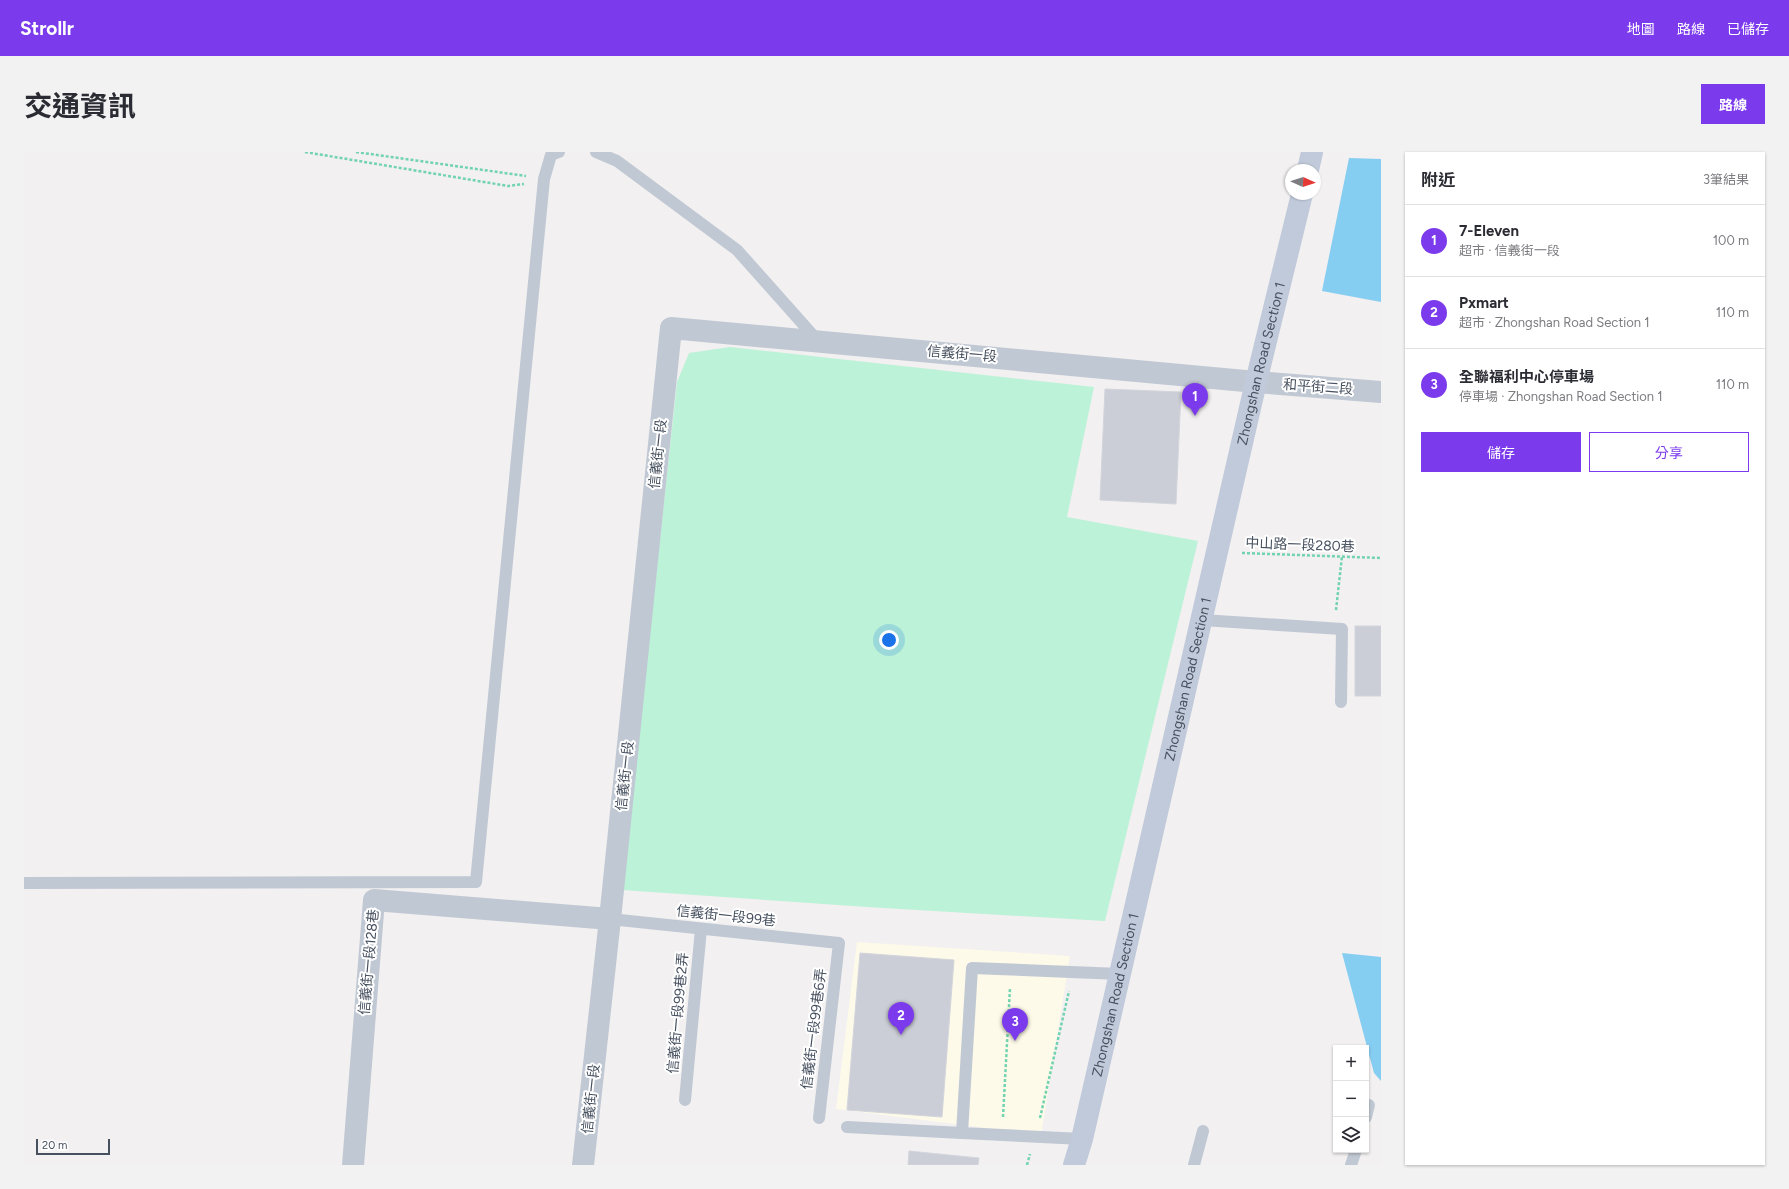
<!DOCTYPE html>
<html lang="zh-TW">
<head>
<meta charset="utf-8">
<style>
  body { margin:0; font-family:Figtree,"Noto Sans TC",sans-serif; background:#f2f2f3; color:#2b2b33 }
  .controls { position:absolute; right:12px; bottom:12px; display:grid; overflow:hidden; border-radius:0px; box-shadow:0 1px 3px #0004 }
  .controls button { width:36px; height:36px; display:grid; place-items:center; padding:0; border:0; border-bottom:1px solid #e1e1e2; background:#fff; color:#2b2b33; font:20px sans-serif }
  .compass { position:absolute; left:1261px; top:12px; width:36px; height:36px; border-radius:50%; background:#fff; box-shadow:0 1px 3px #0004; rotate:93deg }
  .scale { position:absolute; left:12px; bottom:10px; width:74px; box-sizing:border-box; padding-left:4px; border:2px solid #46505f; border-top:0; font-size:11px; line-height:14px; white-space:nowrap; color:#46505f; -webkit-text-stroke:3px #fff; paint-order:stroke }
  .you { position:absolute; left:865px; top:488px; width:14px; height:14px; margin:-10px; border:3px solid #fff; border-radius:50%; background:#1a73e8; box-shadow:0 0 0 6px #1a73e833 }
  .badge { display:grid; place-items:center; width:26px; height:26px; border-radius:50%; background:#7c3aed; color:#fff; font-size:13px; font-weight:700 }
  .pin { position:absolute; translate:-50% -33px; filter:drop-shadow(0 1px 2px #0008) }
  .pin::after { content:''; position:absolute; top:21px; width:14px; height:12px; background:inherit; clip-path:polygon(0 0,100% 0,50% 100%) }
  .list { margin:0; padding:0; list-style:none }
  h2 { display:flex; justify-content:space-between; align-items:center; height:52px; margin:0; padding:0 16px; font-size:17px }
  h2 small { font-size:13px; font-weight:400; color:#7c7c81 }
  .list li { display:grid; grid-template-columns:26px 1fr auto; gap:12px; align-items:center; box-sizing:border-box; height:72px; padding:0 16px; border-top:1px solid #e1e1e2 }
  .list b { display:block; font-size:15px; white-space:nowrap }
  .list p { margin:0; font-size:13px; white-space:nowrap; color:#7c7c81 }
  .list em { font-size:13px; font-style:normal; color:#7c7c81 }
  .actions { display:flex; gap:8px; padding:12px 16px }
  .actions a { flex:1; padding:9px 0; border:1px solid #7c3aed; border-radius:0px; text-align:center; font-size:14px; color:#7c3aed }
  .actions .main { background:#7c3aed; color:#fff }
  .icon { flex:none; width:22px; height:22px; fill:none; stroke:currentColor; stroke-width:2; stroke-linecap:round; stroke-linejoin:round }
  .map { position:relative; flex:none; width:1357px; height:1013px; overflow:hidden; border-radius:0px }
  header { display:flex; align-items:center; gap:24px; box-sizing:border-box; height:56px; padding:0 20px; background:#7c3aed; color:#fff }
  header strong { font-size:19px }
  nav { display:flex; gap:22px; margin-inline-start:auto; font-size:14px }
  .intro { display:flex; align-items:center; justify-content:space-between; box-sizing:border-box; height:96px; padding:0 24px }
  h1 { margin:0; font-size:28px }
  .button { padding:10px 18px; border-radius:0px; background:#7c3aed; color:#fff; font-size:14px; font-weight:700 }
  main { display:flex; gap:24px; padding:0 24px }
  aside { flex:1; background:#fff; border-radius:0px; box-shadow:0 1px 3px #0004 }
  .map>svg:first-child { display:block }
</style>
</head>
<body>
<header>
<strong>Strollr</strong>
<nav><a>地圖</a><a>路線</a><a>已儲存</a></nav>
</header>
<div class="intro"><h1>交通資訊</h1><a class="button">路線</a></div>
<main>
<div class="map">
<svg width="1357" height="1013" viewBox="0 0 1357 1013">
  <rect width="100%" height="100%" fill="#f2f0f0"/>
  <path fill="#fdfae9" d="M 833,790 L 1046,804 L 1017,983 L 812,957 Z"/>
  <path fill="#bcf2d8" d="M 706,195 L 1070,235 L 1043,365 L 1174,389 L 1081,769 L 843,755 L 598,738 L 653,230 L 665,201 Z"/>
  <g fill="#86cdf2">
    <path d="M 1325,6 L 1357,7 L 1357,150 L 1298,139 Z"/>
    <path d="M 1318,801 L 1357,805 L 1357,929 L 1350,921 Z"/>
  </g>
  <g fill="#cbced6" stroke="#d3d5dc">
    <path d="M 1081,237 L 1157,240 L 1152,352 L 1076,348 Z"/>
    <rect x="1331" y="474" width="26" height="70"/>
    <path d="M 836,801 L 930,808 L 918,965 L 823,958 Z"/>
    <path d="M 885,999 L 955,1006 L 954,1013 L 884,1013 Z"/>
  </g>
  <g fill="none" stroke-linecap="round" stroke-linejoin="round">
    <g stroke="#71d3b0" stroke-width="2.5" stroke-dasharray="3 2" stroke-linecap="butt">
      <path d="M 281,0 L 484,34 L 500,32"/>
      <path d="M 332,0 L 502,24"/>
      <path d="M 1218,401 L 1357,406"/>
      <path d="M 1312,458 L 1318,404"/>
      <path d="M 979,965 L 986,836"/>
      <path d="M 1016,966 L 1045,839"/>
      <path d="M 1003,1013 L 1006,1002"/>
    </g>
    <g stroke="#c0c8d3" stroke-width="12">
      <path d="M 572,0 L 593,9 L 713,98 L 794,189"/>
      <path d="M 1178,468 L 1318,477 L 1317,550"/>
      <path d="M 0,731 L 452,730 L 520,27 L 527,3 L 535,0"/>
      <path d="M 586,767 L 815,791 L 795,966"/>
      <path d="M 661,948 L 677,777"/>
      <path d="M 1342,965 L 1345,953"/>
      <path d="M 823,975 L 938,981"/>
      <path d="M 1058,987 L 938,981 L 948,816 L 1096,822"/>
      <path d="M 1170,1013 L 1179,979"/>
      <path d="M 1327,1013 L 1332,998"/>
    </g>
    <g stroke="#c0c8d3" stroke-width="22">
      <path d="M 329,1013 L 350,748 L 586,767"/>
      <path d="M 559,1013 L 586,767 L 647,176 L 1232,230 L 1357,240"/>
    </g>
    <g stroke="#c1cada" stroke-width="22">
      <path d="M 1284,18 L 1288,0"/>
      <path id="s1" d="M 1050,1013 L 1058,987 L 1232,230 L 1278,42"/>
    </g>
  </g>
  <g text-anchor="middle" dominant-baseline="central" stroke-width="4" stroke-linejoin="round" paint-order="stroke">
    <g font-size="14" fill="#46505f" stroke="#fff">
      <text transform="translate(938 202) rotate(5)">信義街一段</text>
      <text stroke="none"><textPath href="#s1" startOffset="823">Zhongshan Road Section 1</textPath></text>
      <text transform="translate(1294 235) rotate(4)">和平街二段</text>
      <text transform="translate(634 302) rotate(-84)">信義街一段</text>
      <text transform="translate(1276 393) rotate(2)">中山路一段280巷</text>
      <text stroke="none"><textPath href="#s1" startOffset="499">Zhongshan Road Section 1</textPath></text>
      <text transform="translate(601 624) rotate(-84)">信義街一段</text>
      <text transform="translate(702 764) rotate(6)">信義街一段99巷</text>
      <text transform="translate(345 810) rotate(-85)">信義街一段128巷</text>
      <text stroke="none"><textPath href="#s1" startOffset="175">Zhongshan Road Section 1</textPath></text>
      <text transform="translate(654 861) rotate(-85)">信義街一段99巷2弄</text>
      <text transform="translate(790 877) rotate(-83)">信義街一段99巷6弄</text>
      <text transform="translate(567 947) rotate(-84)">信義街一段</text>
    </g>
  </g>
</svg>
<div class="controls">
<button>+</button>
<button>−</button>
<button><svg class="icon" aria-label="layers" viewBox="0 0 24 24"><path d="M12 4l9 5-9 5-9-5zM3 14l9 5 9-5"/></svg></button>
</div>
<svg class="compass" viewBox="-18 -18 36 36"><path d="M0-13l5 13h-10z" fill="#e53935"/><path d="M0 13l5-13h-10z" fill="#7c7c81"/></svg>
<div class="scale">20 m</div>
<div class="you"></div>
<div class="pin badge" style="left:1171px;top:264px">1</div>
<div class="pin badge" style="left:877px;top:883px">2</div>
<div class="pin badge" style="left:991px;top:889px">3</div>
</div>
<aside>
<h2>附近<small>3筆結果</small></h2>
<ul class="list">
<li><span class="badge">1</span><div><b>7-Eleven</b><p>超市 · 信義街一段</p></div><em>100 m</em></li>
<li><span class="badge">2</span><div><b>Pxmart</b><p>超市 · Zhongshan Road Section 1</p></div><em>110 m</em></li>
<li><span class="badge">3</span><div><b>全聯福利中心停車場</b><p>停車場 · Zhongshan Road Section 1</p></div><em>110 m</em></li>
</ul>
<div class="actions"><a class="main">儲存</a><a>分享</a></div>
</aside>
</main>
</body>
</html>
